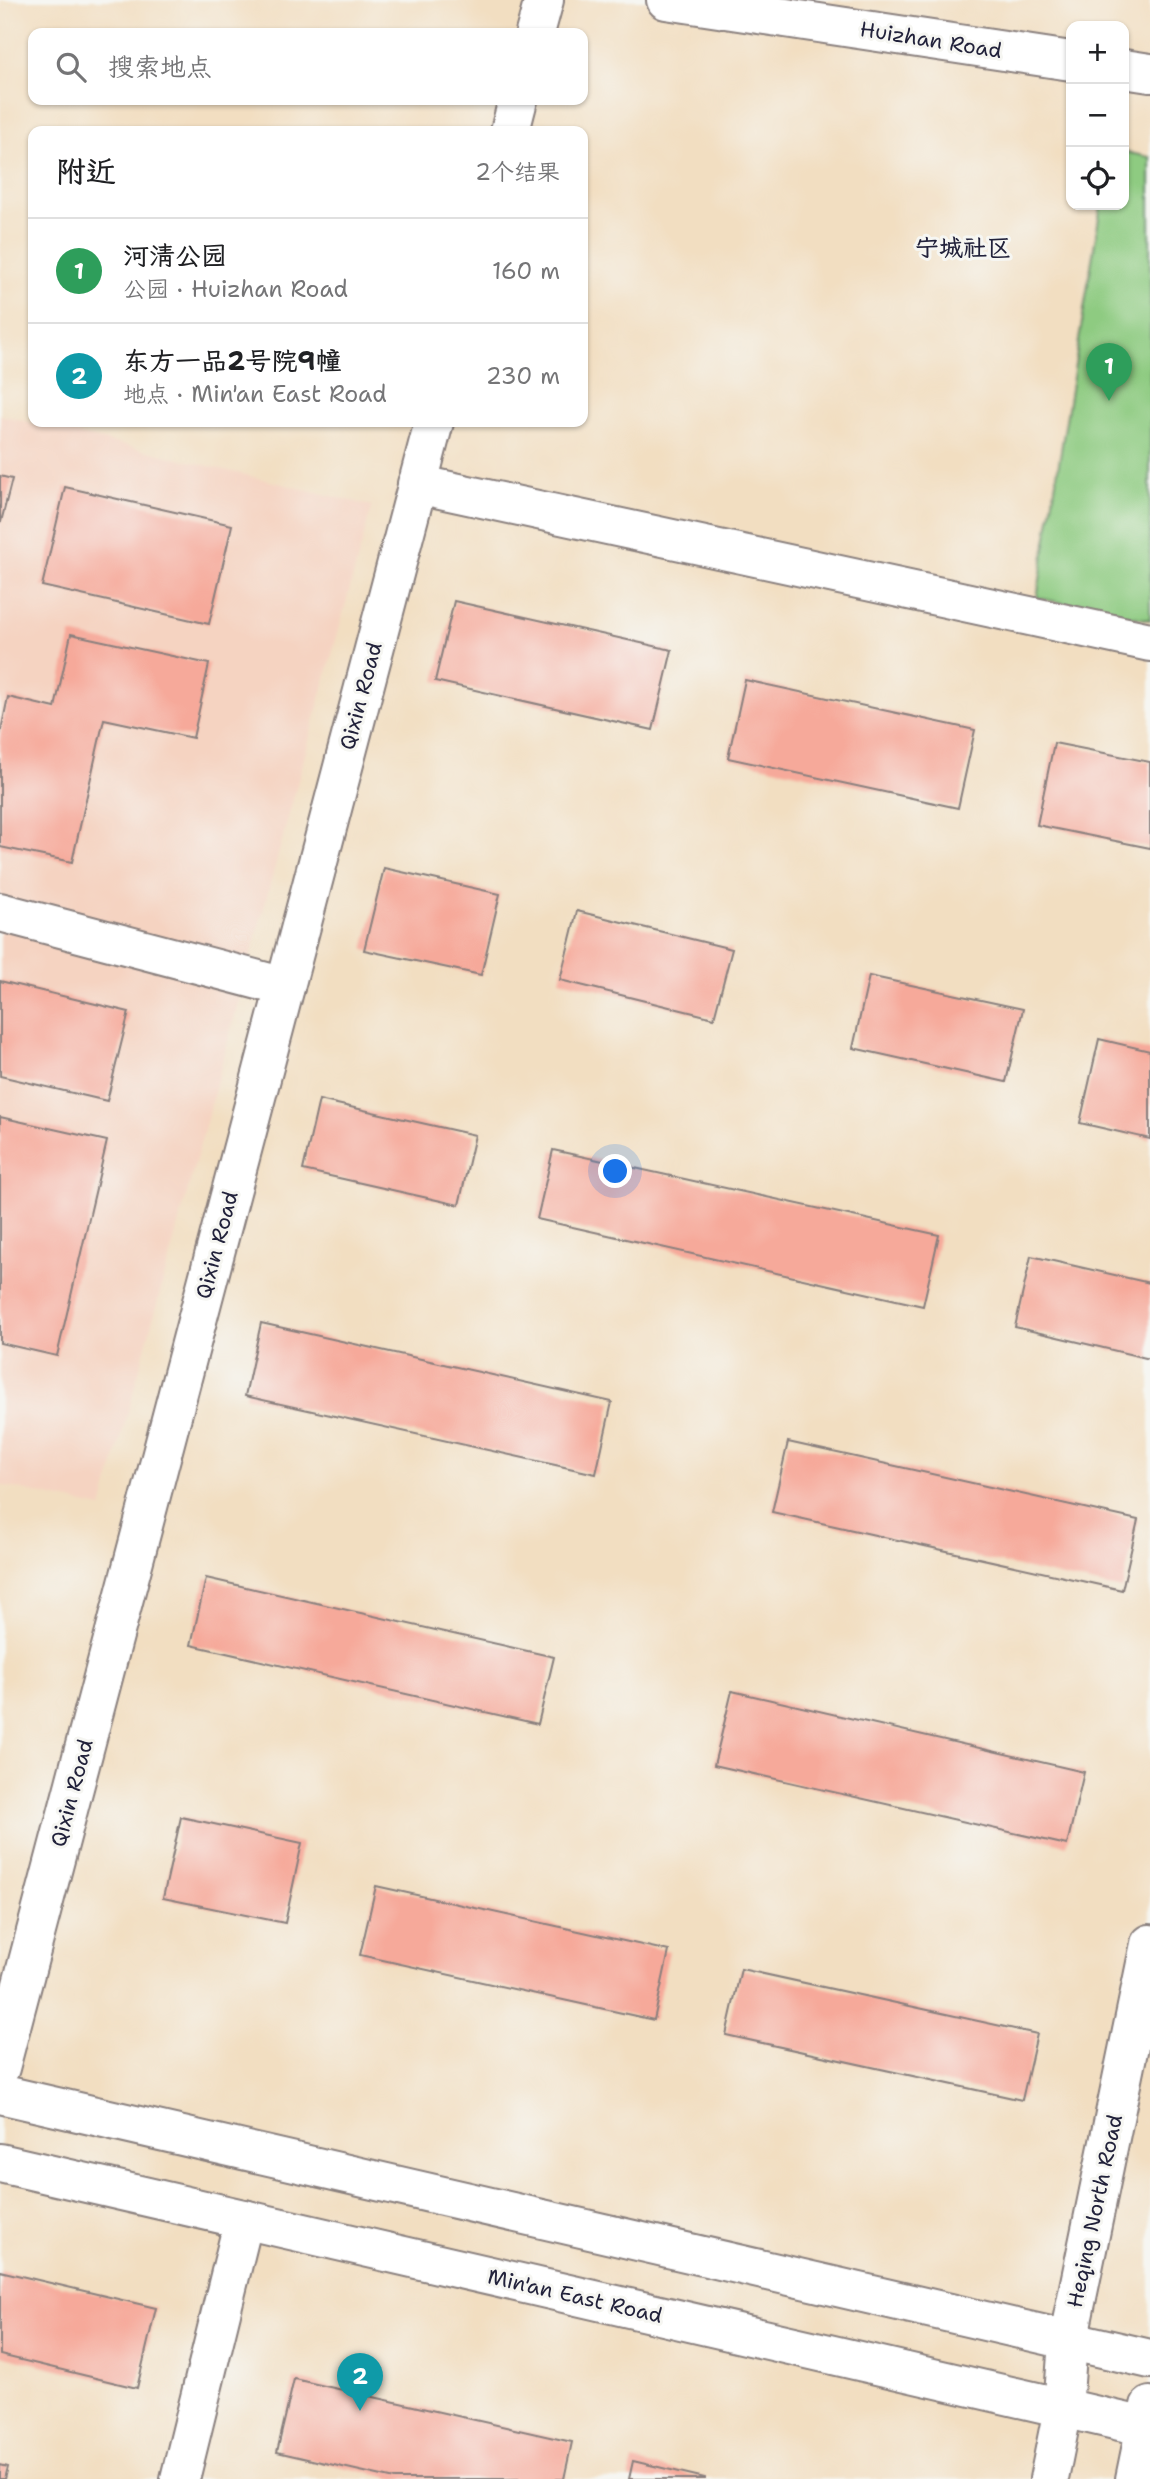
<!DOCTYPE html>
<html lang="zh">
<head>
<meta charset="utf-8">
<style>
  body { margin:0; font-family:"Shantell Sans","LXGW WenKai TC",sans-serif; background:#f6f6f6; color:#202124 }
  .controls { position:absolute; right:21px; top:21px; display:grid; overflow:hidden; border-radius:14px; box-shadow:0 2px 5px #0004 }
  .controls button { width:63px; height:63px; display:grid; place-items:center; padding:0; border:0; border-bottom:2px solid #e0e0e0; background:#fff; color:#202124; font:35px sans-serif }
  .you { position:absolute; left:616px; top:1172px; width:24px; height:24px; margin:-18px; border:5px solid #fff; border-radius:50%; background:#1a73e8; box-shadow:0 0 0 10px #1a73e833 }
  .badge { display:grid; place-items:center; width:46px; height:46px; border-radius:50%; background:#1f6fb2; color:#fff; font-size:23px; font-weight:700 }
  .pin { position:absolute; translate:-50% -58px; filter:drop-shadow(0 2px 4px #0008) }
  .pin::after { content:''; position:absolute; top:37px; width:24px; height:21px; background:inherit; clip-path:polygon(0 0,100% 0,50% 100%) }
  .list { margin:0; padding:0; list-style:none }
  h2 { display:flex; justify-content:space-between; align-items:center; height:91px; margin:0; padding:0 28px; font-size:30px }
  h2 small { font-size:23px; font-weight:400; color:#757577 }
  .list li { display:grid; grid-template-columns:46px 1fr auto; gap:21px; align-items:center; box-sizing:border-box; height:105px; padding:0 28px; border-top:2px solid #e0e0e0 }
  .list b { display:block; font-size:26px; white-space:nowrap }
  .list p { margin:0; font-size:23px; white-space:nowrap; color:#757577 }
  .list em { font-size:23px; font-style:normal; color:#757577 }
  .icon { flex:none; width:38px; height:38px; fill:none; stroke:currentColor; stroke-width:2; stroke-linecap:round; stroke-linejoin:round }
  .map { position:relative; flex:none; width:1150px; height:2479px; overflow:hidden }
  .search { position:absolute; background:#fff; box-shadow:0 2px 5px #0004; left:28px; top:28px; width:560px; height:77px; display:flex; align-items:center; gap:18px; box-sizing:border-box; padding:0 24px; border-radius:14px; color:#757577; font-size:26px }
  .panel { position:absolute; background:#fff; box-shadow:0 2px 5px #0004; left:28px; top:126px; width:560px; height:301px; border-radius:14px }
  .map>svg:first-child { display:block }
</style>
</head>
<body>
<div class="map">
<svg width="1150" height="2479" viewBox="0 0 1150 2479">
  <rect width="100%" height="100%" fill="#f6f6f2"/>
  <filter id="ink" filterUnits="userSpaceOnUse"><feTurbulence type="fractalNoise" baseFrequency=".0143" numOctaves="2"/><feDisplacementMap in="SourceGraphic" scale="14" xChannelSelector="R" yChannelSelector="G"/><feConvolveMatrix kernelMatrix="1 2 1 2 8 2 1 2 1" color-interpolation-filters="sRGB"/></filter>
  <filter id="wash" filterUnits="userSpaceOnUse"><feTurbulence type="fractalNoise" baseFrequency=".00686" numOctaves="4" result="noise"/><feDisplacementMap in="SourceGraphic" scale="28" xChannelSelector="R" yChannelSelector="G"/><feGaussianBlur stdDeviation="1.57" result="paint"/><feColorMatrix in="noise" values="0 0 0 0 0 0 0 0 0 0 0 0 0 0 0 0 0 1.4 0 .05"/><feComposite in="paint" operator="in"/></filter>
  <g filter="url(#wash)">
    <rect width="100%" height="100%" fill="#f2dec1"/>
    <path fill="#f5d3c1" d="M 0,415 L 372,506 L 102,1508 L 0,1485 Z"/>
    <path fill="#8ecb81" stroke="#58765e" stroke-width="2" d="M 1124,152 L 1150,157 L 1150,620 L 1037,598 L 1101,205 L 1124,205 Z"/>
    <g id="blocks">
      <g fill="#f6a99a">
        <path d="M 0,476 L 12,479 L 1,522 L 0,522 Z"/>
        <path d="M 65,487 L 232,525 L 209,624 L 42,586 Z"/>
        <path d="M 454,601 L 672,650 L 653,730 L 435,681 Z"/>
        <path d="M 71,634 L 209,664 L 193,738 L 104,719 L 72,862 L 0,847 L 0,735 L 8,697 L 55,708 Z"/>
        <path d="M 745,680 L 975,730 L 958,808 L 728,758 Z"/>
        <path d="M 1054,743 L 1150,762 L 1150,848 L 1037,825 Z"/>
        <path d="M 384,868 L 500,894 L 481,975 L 364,950 Z"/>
        <path d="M 577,911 L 732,949 L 714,1018 L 560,980 Z"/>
        <path d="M 869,976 L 1023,1009 L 1006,1082 L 853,1048 Z"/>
        <path d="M 0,981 L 129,1012 L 107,1101 L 0,1076 Z"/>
        <path d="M 1099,1039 L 1150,1051 L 1150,1139 L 1080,1123 Z"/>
        <path d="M 319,1100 L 475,1135 L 459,1205 L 303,1170 Z"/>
        <path d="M 0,1117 L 107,1141 L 57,1356 L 0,1343 Z"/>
        <path d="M 553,1150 L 939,1235 L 923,1306 L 537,1219 Z"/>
        <path d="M 1031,1256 L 1150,1283 L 1150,1359 L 1015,1327 Z"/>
        <path d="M 261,1323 L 612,1402 L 596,1474 L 245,1396 Z"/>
        <path d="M 788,1442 L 1138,1520 L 1122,1590 L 772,1512 Z"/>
        <path d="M 206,1578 L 554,1657 L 538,1724 L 191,1645 Z"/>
        <path d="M 732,1691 L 1084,1772 L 1067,1845 L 714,1765 Z"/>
        <path d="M 181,1817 L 302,1843 L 285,1923 L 163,1898 Z"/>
        <path d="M 376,1886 L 669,1951 L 654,2020 L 360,1955 Z"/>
        <path d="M 741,1969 L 1037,2034 L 1022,2100 L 726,2035 Z"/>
        <path d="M 0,2271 L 156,2308 L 137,2388 L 0,2355 Z"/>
        <path d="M 294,2379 L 572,2442 L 564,2479 L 395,2479 L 277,2452 Z"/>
        <path d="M 633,2461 L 705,2478 L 705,2479 L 629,2479 Z"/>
        <path d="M 0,2465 L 8,2467 L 5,2479 L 0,2479 Z"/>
      </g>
    </g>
  </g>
  <g filter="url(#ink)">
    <use href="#blocks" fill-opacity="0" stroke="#8a807e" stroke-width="2"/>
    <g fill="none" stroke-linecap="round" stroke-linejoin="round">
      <g stroke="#8a807e" stroke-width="42">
        <g id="minor">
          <path d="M 535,33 L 544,0"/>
          <path d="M 510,131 L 518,100"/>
          <path d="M 417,484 L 1150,642"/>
          <path d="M 0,912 L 285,987"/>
          <path d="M 0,2068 L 434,422"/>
          <path d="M 180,2479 L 244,2219"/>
        </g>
      </g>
      <g stroke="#8a807e" stroke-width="42">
        <g id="tertiary">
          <path d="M 666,0 L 1071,61"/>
          <path d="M 1124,69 L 1150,73"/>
        </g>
      </g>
      <g stroke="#8a807e" stroke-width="42">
        <g id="secondary">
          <path d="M 0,2094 L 1150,2359"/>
          <path d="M 0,2163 L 1150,2428"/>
          <path d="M 1049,2479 L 1063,2409 L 1068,2341 L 1150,1944"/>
          <path d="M 1135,2479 L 1150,2406"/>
        </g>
      </g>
      <use href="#minor" stroke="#fff" stroke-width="38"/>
      <use href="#tertiary" stroke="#fff" stroke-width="38"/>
      <use href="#secondary" stroke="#fff" stroke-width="38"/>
    </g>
  </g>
  <g text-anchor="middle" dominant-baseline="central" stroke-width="6" stroke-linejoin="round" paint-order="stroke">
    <g font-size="21" fill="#22223b" stroke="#f6f6f2">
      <text transform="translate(931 40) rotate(9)">Huizhan Road</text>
      <text transform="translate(361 696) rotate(-75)">Qixin Road</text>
      <text transform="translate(217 1245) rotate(-75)">Qixin Road</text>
      <text transform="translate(72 1793) rotate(-75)">Qixin Road</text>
      <text transform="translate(1095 2211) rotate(-78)">Heqing North Road</text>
      <text transform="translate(575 2296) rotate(13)">Min'an East Road</text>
    </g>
    <g font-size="24" font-weight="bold" fill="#22223b" stroke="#f6f6f2">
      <text x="963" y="248">宁城社区</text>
    </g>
  </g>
</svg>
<div class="controls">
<button>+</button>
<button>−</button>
<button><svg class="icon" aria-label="locate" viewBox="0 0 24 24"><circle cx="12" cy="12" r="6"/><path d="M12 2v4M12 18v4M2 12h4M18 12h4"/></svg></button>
</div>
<div class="you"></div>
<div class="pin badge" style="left:1109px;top:401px;background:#2e9e5b">1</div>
<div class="pin badge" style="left:360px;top:2411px;background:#0f9aa8">2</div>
<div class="search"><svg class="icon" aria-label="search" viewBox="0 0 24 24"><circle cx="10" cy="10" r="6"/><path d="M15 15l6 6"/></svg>搜索地点</div>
<section class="panel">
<h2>附近<small>2个结果</small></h2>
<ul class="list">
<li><span class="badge" style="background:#2e9e5b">1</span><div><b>河清公园</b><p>公园 · Huizhan Road</p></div><em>160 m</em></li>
<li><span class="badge" style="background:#0f9aa8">2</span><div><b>东方一品2号院9幢</b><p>地点 · Min'an East Road</p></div><em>230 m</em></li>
</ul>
</section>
</div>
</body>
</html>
